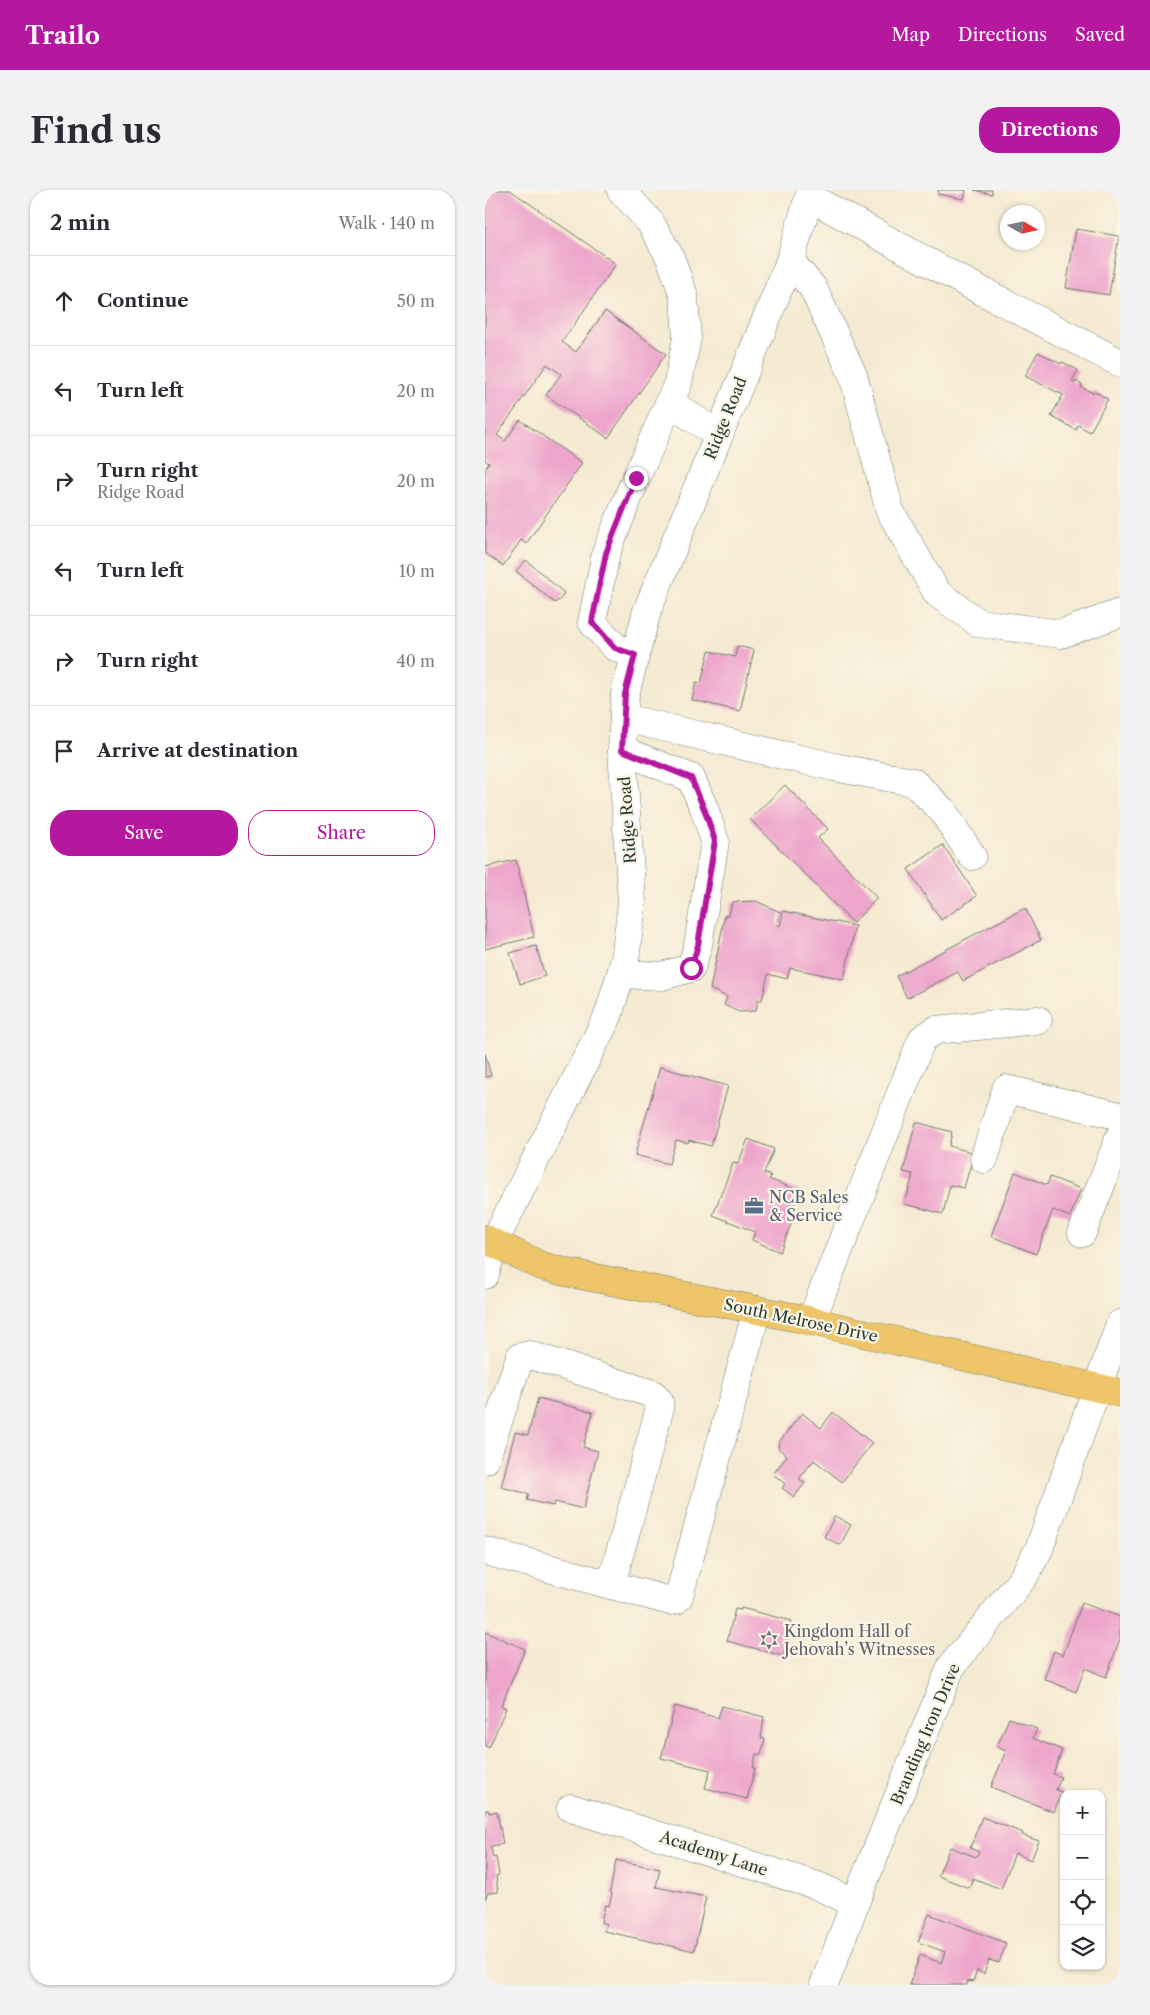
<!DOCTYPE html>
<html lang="en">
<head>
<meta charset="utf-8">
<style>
  body { margin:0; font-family:"Libre Caslon Text",serif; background:#f2f2f3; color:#2b2b33 }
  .controls { position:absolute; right:15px; bottom:15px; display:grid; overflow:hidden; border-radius:10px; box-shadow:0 1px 4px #0004 }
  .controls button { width:45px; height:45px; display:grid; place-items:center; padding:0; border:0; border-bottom:1px solid #e1e1e2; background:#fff; color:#2b2b33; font:25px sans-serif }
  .compass { position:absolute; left:515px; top:15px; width:45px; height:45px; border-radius:50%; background:#fff; box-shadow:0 1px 4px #0004; rotate:99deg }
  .stop { position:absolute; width:15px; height:15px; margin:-11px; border:4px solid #b5179e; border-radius:50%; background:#fff }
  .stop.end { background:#b5179e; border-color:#fff; box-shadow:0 1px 5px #0008 }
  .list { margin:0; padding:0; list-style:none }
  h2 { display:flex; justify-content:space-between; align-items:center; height:65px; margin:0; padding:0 20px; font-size:21px }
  h2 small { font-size:16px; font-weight:400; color:#7c7c81 }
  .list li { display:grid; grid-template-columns:32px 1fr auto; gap:15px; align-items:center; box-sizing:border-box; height:90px; padding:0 20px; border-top:1px solid #e1e1e2 }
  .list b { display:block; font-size:19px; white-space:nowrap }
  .list p { margin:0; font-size:16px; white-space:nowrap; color:#7c7c81 }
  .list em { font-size:16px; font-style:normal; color:#7c7c81 }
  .actions { display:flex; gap:10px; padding:15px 20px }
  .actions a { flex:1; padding:11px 0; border:1px solid #b5179e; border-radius:20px; text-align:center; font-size:18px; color:#b5179e }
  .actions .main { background:#b5179e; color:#fff }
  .icon { flex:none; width:28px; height:28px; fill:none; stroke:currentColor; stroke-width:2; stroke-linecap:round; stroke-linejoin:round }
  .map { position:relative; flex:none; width:635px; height:1795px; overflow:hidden; border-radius:20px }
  header { display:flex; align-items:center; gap:30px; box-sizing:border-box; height:70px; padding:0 25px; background:#b5179e; color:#fff }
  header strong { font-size:24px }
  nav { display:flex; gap:28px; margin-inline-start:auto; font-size:18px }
  .intro { display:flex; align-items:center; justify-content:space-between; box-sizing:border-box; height:120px; padding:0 30px }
  h1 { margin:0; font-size:35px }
  .button { padding:12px 22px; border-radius:20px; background:#b5179e; color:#fff; font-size:18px; font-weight:700 }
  main { display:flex; gap:30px; padding:0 30px }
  aside { flex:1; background:#fff; border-radius:20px; box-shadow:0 1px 4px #0004 }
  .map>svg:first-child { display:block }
</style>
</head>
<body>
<header>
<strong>Trailo</strong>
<nav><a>Map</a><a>Directions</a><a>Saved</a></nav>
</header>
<div class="intro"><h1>Find us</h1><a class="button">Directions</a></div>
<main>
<aside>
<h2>2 min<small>Walk · 140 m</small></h2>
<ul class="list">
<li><svg class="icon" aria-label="ahead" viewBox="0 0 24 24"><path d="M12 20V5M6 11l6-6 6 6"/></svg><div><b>Continue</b></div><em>50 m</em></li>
<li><svg class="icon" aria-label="left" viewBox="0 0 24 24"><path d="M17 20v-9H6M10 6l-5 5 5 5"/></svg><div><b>Turn left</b></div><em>20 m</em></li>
<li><svg class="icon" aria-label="right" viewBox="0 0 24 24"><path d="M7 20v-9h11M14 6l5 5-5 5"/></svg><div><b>Turn right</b><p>Ridge Road</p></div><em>20 m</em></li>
<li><svg class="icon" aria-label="left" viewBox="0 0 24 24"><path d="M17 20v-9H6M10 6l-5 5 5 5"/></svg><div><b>Turn left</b></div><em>10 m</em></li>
<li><svg class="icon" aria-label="right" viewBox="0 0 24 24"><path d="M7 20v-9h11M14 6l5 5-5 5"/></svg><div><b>Turn right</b></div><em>40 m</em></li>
<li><svg class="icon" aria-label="arrive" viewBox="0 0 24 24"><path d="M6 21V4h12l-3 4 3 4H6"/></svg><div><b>Arrive at destination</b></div></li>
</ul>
<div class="actions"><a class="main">Save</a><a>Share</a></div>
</aside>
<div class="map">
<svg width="635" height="1795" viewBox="0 0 635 1795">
  <rect width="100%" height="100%" fill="#fcf5e5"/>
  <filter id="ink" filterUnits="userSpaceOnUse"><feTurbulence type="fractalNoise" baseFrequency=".02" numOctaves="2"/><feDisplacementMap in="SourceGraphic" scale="10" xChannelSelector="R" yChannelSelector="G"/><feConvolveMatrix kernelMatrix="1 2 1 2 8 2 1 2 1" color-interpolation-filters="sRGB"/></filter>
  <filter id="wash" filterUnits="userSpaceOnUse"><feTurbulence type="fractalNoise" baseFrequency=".0096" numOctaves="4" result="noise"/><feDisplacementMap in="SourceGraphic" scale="20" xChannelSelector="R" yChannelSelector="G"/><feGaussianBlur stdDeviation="1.12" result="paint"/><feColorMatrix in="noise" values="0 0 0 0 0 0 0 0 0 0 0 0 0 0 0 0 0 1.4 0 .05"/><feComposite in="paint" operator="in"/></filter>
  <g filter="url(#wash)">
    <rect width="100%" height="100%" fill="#f5ead2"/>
    <g id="blocks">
      <g fill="#eda5cc">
        <path d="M 0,0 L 25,0 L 131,74 L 77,152 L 91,162 L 120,121 L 181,164 L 123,248 L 61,205 L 76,184 L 62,174 L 12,245 L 20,251 L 35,230 L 97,273 L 41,354 L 36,350 L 18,376 L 0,363 L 0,279 L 4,273 L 0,270 Z"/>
        <path d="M 453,0 L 481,0 L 479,9 L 453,4 Z"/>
        <path d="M 489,0 L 507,0 L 507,4 Z"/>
        <path d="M 591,39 L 634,46 L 624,105 L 581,98 Z"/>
        <path d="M 553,162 L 576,174 L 577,172 L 593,180 L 587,191 L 590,193 L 591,191 L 597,195 L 596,197 L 608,203 L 609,201 L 623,209 L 605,242 L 593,235 L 591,240 L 566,226 L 578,205 L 540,186 Z"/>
        <path d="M 41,370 L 79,403 L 74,411 L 73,410 L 70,413 L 31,381 Z"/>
        <path d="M 252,456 L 269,460 L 255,521 L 207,510 L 211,492 L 216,493 L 224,461 L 250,467 Z"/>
        <path d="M 300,595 L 343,639 L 333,648 L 392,708 L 368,733 L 265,629 Z"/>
        <path d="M 458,655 L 492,706 L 456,730 L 423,679 Z"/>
        <path d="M 31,670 L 49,747 L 0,759 L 0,677 Z"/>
        <path d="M 271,711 L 295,722 L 292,735 L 295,736 L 298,721 L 370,736 L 359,789 L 305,778 L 302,789 L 283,784 L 277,810 L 273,810 L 271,821 L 254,822 L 239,815 L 242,807 L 225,799 L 240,725 L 244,725 L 247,712 Z"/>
        <path d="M 540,718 L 556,750 L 478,791 L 473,782 L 422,808 L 411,786 Z"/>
        <path d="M 51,756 L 60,786 L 35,794 L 25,763 Z"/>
        <path d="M 0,864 L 6,886 L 0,887 Z"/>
        <path d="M 175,877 L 243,896 L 226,956 L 204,950 L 203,953 L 191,950 L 184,974 L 150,965 Z"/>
        <path d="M 431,932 L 467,942 L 464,956 L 489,963 L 479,998 L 465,995 L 458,1024 L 420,1014 L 428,984 L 418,982 Z"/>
        <path d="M 263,949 L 289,959 L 279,983 L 286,986 L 284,989 L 315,1001 L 305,1028 L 308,1029 L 295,1062 L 267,1050 L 270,1042 L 228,1025 L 248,973 L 253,974 Z"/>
        <path d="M 530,982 L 562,995 L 565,987 L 596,999 L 585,1027 L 568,1020 L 551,1064 L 506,1046 Z"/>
        <path d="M 53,1208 L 108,1222 L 98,1257 L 113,1261 L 98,1319 L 70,1312 L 68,1316 L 42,1310 L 44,1304 L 16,1297 L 30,1242 L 43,1245 Z"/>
        <path d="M 348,1222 L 387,1253 L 357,1292 L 329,1270 L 314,1289 L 320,1293 L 309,1307 L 297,1298 L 300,1294 L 288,1284 L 302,1266 L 293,1258 L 294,1252 L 317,1223 L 336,1238 Z"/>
        <path d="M 350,1326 L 366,1335 L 355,1355 L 339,1347 Z"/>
        <path d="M 597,1413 L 635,1427 L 635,1449 L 621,1487 L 600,1478 L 591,1502 L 559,1489 L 569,1461 L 578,1465 Z"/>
        <path d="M 256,1418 L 306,1431 L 298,1466 L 242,1451 L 250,1419 L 256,1420 Z"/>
        <path d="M 0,1442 L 40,1459 L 16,1516 L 21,1518 L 4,1558 L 0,1556 Z"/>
        <path d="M 190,1516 L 233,1528 L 237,1516 L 279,1527 L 276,1548 L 280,1549 L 276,1565 L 271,1564 L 268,1578 L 270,1578 L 262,1609 L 220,1598 L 225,1580 L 176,1568 Z"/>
        <path d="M 524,1528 L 552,1539 L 548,1548 L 577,1560 L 568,1584 L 576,1587 L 571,1600 L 577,1602 L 569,1622 L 506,1597 L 521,1561 L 512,1557 Z"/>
        <path d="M 0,1620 L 3,1620 L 4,1623 L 12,1621 L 18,1654 L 6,1656 L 8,1668 L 11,1667 L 14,1685 L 11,1686 L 13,1702 L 3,1703 L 0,1709 Z"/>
        <path d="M 497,1627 L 538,1643 L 537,1645 L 554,1651 L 546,1670 L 530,1663 L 516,1699 L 488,1688 L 484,1698 L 453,1686 L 465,1657 L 491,1667 L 494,1662 L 485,1658 Z"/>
        <path d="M 131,1670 L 175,1679 L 171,1697 L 221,1707 L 209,1761 L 119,1741 L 121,1734 L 116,1732 L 120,1715 L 124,1716 L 127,1703 L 125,1702 Z"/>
        <path d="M 444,1724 L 521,1753 L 514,1773 L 504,1770 L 499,1784 L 492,1781 L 488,1792 L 483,1791 L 482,1795 L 424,1795 L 435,1765 L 456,1773 L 460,1762 L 433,1752 Z"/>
      </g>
    </g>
  </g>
  <g filter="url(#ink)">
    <use href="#blocks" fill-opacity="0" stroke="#6a7a6b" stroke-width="1"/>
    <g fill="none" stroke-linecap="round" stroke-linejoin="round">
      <g stroke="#6a7a6b" stroke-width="29">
        <g id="minor">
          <path d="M 136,0 L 165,32 L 185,67 L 199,106 L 202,148 L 193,193 L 151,288 L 121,363 L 107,432 L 130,457 L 150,465"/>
          <path d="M 324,7 L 474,89 L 635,173"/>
          <path d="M 305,71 L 328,98 L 368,185 L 405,321 L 452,403 L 494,433 L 576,444 L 635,423"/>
          <path d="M 184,212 L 234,245"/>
          <path d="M 139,528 L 349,577 L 428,592 L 457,620 L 487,666"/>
          <path d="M 136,784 L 177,786 L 206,778 L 213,755 L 230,651 L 220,621 L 206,588 L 137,560"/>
          <path d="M 499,969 L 521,899 L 635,926"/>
          <path d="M 597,1043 L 635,946"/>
          <path d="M 0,1085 L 8,1054 L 123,826 L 140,770 L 147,713 L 137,560 L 140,504 L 162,421 L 305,71 L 326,0"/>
          <path d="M 326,1131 L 437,849 L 451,840 L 553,830"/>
          <path d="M 0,1270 L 35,1167 L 45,1165 L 168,1204 L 174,1211 L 174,1221 L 126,1395"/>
          <path d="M 0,1361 L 185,1411 L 191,1410 L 194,1406 L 272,1120"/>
          <path d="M 86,1618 L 333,1696 L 370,1713"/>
          <path d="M 339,1795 L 370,1713 L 466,1477 L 538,1388 L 554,1359 L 635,1134"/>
        </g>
      </g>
      <g stroke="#6a7a6b" stroke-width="29">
        <path id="major" d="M 0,1049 L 57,1076 L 80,1082 L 313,1128 L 635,1203"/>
      </g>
      <use href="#minor" stroke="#fff" stroke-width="28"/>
      <use href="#major" stroke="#eec569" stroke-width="28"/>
    </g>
  </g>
  <g fill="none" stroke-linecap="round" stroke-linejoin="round" filter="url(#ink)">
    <path stroke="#b5179e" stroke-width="6" d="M 151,288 L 121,363 L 107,432 L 130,458 L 150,465 L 140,504 L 137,560 L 206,588 L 220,621 L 230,651 L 213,755 L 206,778"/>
  </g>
  <defs>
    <g id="office-bare" transform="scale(1.5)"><path d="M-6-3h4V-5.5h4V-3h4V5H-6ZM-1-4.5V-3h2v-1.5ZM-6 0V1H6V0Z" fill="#5c6f8a" stroke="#fcf5e5" stroke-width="2.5" paint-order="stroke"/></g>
    <g id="synagogue-bare" transform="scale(1.5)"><path d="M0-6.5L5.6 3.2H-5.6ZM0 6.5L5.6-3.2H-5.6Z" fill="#6b7280" stroke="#fcf5e5" stroke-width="2.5" paint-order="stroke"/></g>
  </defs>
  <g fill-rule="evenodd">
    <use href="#office-bare" x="269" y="1016"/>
    <use href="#synagogue-bare" x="284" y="1450"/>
  </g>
  <g text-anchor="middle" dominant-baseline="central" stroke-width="4.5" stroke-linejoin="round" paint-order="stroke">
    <g font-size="16" fill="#1f3d34" stroke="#fcf5e5">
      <text transform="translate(240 228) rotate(-68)">Ridge Road</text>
      <text transform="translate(142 630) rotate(-94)">Ridge Road</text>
      <text transform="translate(316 1130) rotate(12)">South Melrose Drive</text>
      <text transform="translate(440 1544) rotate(-67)">Branding Iron Drive</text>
      <text transform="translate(229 1663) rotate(18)">Academy Lane</text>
    </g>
    <g font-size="16" fill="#4e5e75" stroke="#fcf5e5" text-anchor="start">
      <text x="284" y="1007">NCB Sales<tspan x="284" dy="18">&amp; Service</tspan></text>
    </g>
    <g font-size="16" fill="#5b616d" stroke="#fcf5e5" text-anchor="start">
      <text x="299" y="1441">Kingdom Hall of<tspan x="299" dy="18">Jehovah’s Witnesses</tspan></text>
    </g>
  </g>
</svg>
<div class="controls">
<button>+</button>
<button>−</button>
<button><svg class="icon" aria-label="locate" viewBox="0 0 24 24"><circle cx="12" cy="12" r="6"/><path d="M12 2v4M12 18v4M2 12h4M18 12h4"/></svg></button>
<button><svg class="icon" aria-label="layers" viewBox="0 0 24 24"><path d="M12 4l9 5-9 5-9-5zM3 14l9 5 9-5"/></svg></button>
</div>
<svg class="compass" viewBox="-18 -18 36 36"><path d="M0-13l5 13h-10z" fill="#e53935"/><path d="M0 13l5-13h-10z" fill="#7c7c81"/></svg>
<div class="stop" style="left:206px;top:778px"></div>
<div class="stop end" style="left:151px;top:288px"></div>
</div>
</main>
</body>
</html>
